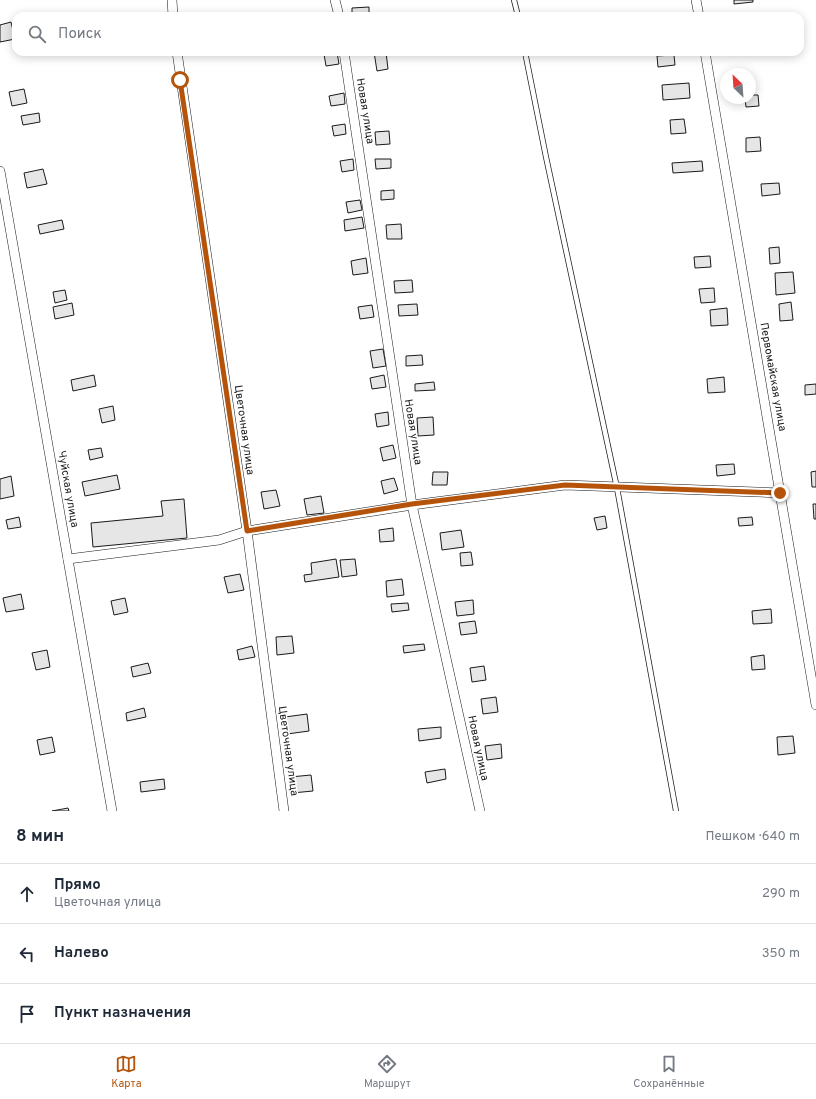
<!DOCTYPE html>
<html lang="ru">
<head>
<meta charset="utf-8">
<style>
  body { margin:0; font-family:Overpass,sans-serif; background:#f6f6f7; color:#1f2937 }
  .compass { position:absolute; left:720px; top:68px; width:36px; height:36px; border-radius:50%; background:#fff; box-shadow:0 2px 10px #0003; rotate:335deg }
  .stop { position:absolute; width:12px; height:12px; margin:-9px; border:3px solid #b45309; border-radius:50%; background:#fff }
  .stop.end { background:#b45309; border-color:#fff; box-shadow:0 1px 4px #0008 }
  .list { margin:0; padding:0; list-style:none }
  h2 { display:flex; justify-content:space-between; align-items:center; height:52px; margin:0; padding:0 16px; font-size:17px }
  h2 small { font-size:13px; font-weight:400; color:#747a83 }
  .list li { display:grid; grid-template-columns:26px 1fr auto; gap:12px; align-items:center; box-sizing:border-box; height:60px; padding:0 16px; border-top:1px solid #e0e1e3 }
  .list b { display:block; font-size:15px; white-space:nowrap }
  .list p { margin:0; font-size:13px; white-space:nowrap; color:#747a83 }
  .list em { font-size:13px; font-style:normal; color:#747a83 }
  .icon { flex:none; width:22px; height:22px; fill:none; stroke:currentColor; stroke-width:2; stroke-linecap:round; stroke-linejoin:round }
  .map { position:relative; flex:none; width:816px; height:811px; overflow:hidden }
  .search { position:absolute; background:#fff; box-shadow:0 2px 10px #0003; left:12px; right:12px; top:12px; height:44px; display:flex; align-items:center; gap:10px; box-sizing:border-box; padding:0 14px; border-radius:12px; color:#747a83; font-size:15px }
  .sheet { height:232px; background:#fff }
  nav { display:flex; justify-content:space-around; align-items:center; box-sizing:border-box; height:56px; border-top:1px solid #e0e1e3; background:#fff; font-size:11px; color:#747a83 }
  nav a { display:grid; justify-items:center; gap:2px }
  nav .on { color:#b45309 }
  .map>svg:first-child { display:block }
</style>
</head>
<body>
<div class="map">
<svg width="816" height="811" viewBox="0 0 816 811">
  <rect width="100%" height="100%" fill="#fff"/>
  <g fill="#e6e6e6" stroke="#1a1a1a">
    <path d="M 734,0 L 753,0 L 753,2 L 734,4 Z"/>
    <path d="M 369,7 L 369,16 L 352,16 L 352,8 Z"/>
    <path d="M 756,13 L 756,16 L 744,16 L 744,14 Z"/>
    <path d="M 11,22 L 15,39 L 0,42 L 0,25 Z"/>
    <path d="M 337,52 L 339,64 L 326,66 L 324,54 Z"/>
    <path d="M 374,52 L 386,52 L 388,69 L 377,71 Z"/>
    <path d="M 674,55 L 675,65 L 658,67 L 657,56 Z"/>
    <path d="M 689,83 L 690,98 L 663,100 L 662,85 Z"/>
    <path d="M 24,89 L 27,103 L 12,106 L 9,92 Z"/>
    <path d="M 344,93 L 345,104 L 331,106 L 329,96 Z"/>
    <path d="M 750,95 L 758,95 L 759,106 L 746,107 L 745,98 L 750,98 Z"/>
    <path d="M 39,113 L 40,122 L 23,125 L 21,116 Z"/>
    <path d="M 684,119 L 686,133 L 671,134 L 670,120 Z"/>
    <path d="M 345,124 L 346,134 L 334,136 L 332,126 Z"/>
    <path d="M 389,131 L 390,144 L 376,145 L 375,132 Z"/>
    <path d="M 760,137 L 761,151 L 746,152 L 746,138 Z"/>
    <path d="M 353,159 L 354,170 L 342,172 L 340,161 Z"/>
    <path d="M 375,159 L 391,159 L 391,168 L 376,169 Z"/>
    <path d="M 702,161 L 703,171 L 673,173 L 672,163 Z"/>
    <path d="M 43,169 L 47,184 L 27,188 L 24,173 Z"/>
    <path d="M 779,183 L 780,194 L 762,196 L 761,184 Z"/>
    <path d="M 394,190 L 394,199 L 381,200 L 381,191 Z"/>
    <path d="M 360,200 L 362,210 L 348,213 L 346,202 Z"/>
    <path d="M 362,217 L 364,228 L 345,231 L 344,220 Z"/>
    <path d="M 62,220 L 64,229 L 40,234 L 38,225 Z"/>
    <path d="M 401,224 L 402,239 L 387,239 L 386,225 Z"/>
    <path d="M 779,247 L 780,263 L 770,264 L 769,248 Z"/>
    <path d="M 710,256 L 711,267 L 695,268 L 694,257 Z"/>
    <path d="M 366,258 L 368,273 L 353,275 L 351,261 Z"/>
    <path d="M 793,272 L 795,293 L 776,295 L 775,273 Z"/>
    <path d="M 412,280 L 413,292 L 395,293 L 394,281 Z"/>
    <path d="M 714,288 L 715,302 L 701,303 L 699,289 Z"/>
    <path d="M 65,290 L 67,300 L 55,303 L 53,292 Z"/>
    <path d="M 791,302 L 793,320 L 780,321 L 779,304 Z"/>
    <path d="M 72,303 L 74,315 L 55,319 L 53,307 Z"/>
    <path d="M 417,304 L 418,315 L 399,316 L 398,305 Z"/>
    <path d="M 372,305 L 374,317 L 360,319 L 358,307 Z"/>
    <path d="M 727,308 L 728,325 L 711,326 L 710,310 Z"/>
    <path d="M 383,349 L 386,366 L 373,368 L 370,351 Z"/>
    <path d="M 422,355 L 423,365 L 406,366 L 406,356 Z"/>
    <path d="M 94,375 L 96,386 L 73,391 L 71,380 Z"/>
    <path d="M 384,375 L 386,387 L 372,389 L 370,378 Z"/>
    <path d="M 724,377 L 725,392 L 708,393 L 707,379 Z"/>
    <path d="M 434,382 L 435,390 L 415,391 L 415,384 Z"/>
    <path d="M 816,384 L 816,394 L 805,395 L 805,385 Z"/>
    <path d="M 113,406 L 115,420 L 102,423 L 99,409 Z"/>
    <path d="M 388,412 L 389,425 L 377,427 L 375,414 Z"/>
    <path d="M 433,417 L 434,435 L 418,436 L 417,418 Z"/>
    <path d="M 393,445 L 396,458 L 383,461 L 380,448 Z"/>
    <path d="M 101,448 L 103,457 L 90,460 L 88,450 Z"/>
    <path d="M 734,464 L 735,474 L 717,476 L 716,465 Z"/>
    <path d="M 816,471 L 816,487 L 812,487 L 811,472 Z"/>
    <path d="M 433,472 L 448,472 L 447,485 L 432,485 Z"/>
    <path d="M 117,475 L 120,489 L 85,496 L 82,482 Z"/>
    <path d="M 11,476 L 14,496 L 0,499 L 0,479 Z"/>
    <path d="M 394,478 L 398,490 L 384,494 L 381,481 Z"/>
    <path d="M 276,490 L 280,506 L 264,509 L 261,492 Z"/>
    <path d="M 321,496 L 324,513 L 307,515 L 304,499 Z"/>
    <path d="M 184,499 L 187,538 L 93,547 L 91,523 L 163,516 L 161,501 Z"/>
    <path d="M 813,504 L 816,504 L 816,519 L 814,519 Z"/>
    <path d="M 605,516 L 607,528 L 597,530 L 594,518 Z"/>
    <path d="M 19,517 L 21,527 L 8,529 L 6,520 Z"/>
    <path d="M 752,517 L 753,525 L 739,526 L 738,518 Z"/>
    <path d="M 393,528 L 394,541 L 380,542 L 379,530 Z"/>
    <path d="M 461,530 L 464,547 L 442,550 L 440,533 Z"/>
    <path d="M 471,552 L 473,565 L 461,566 L 460,553 Z"/>
    <path d="M 336,559 L 339,577 L 305,582 L 304,575 L 312,574 L 311,563 Z"/>
    <path d="M 355,559 L 357,575 L 342,577 L 340,560 Z"/>
    <path d="M 240,574 L 244,590 L 228,593 L 224,577 Z"/>
    <path d="M 402,579 L 404,595 L 387,597 L 386,581 Z"/>
    <path d="M 21,594 L 24,609 L 6,612 L 3,598 Z"/>
    <path d="M 125,598 L 128,612 L 114,615 L 111,601 Z"/>
    <path d="M 473,600 L 474,614 L 457,616 L 455,602 Z"/>
    <path d="M 408,603 L 409,610 L 392,612 L 391,604 Z"/>
    <path d="M 771,609 L 772,623 L 753,624 L 752,611 Z"/>
    <path d="M 475,621 L 477,633 L 461,635 L 459,623 Z"/>
    <path d="M 292,636 L 294,653 L 277,655 L 276,637 Z"/>
    <path d="M 424,644 L 425,650 L 404,653 L 403,646 Z"/>
    <path d="M 252,646 L 255,657 L 239,660 L 237,650 Z"/>
    <path d="M 47,650 L 50,667 L 36,670 L 32,653 Z"/>
    <path d="M 764,655 L 765,669 L 752,670 L 751,657 Z"/>
    <path d="M 148,663 L 151,673 L 133,677 L 131,667 Z"/>
    <path d="M 484,666 L 486,680 L 472,682 L 470,668 Z"/>
    <path d="M 496,697 L 498,712 L 483,714 L 481,699 Z"/>
    <path d="M 144,708 L 146,717 L 127,721 L 126,713 Z"/>
    <path d="M 307,714 L 309,731 L 287,734 L 285,717 Z"/>
    <path d="M 441,727 L 441,738 L 419,741 L 418,729 Z"/>
    <path d="M 793,736 L 795,753 L 778,755 L 777,737 Z"/>
    <path d="M 52,737 L 55,752 L 40,755 L 37,740 Z"/>
    <path d="M 501,744 L 502,758 L 487,760 L 485,746 Z"/>
    <path d="M 445,769 L 446,779 L 427,783 L 425,772 Z"/>
    <path d="M 311,775 L 313,791 L 292,793 L 290,777 Z"/>
    <path d="M 164,779 L 165,789 L 141,792 L 140,782 Z"/>
    <path d="M 68,808 L 69,811 L 52,811 Z"/>
  </g>
  <g fill="none" stroke-linecap="round" stroke-linejoin="round">
    <g stroke="#1a1a1a" stroke-width="6">
      <g id="lane">
        <path d="M 514,0 L 518,16"/>
        <path d="M 525,52 L 546,157 L 617,488 L 676,811"/>
      </g>
    </g>
    <g stroke="#1a1a1a" stroke-width="10">
      <g id="street">
        <path d="M 172,0 L 173,16"/>
        <path d="M 335,0 L 339,16"/>
        <path d="M 696,0 L 699,16"/>
        <path d="M 177,52 L 247,531 L 284,811"/>
        <path d="M 344,52 L 412,505 L 480,811"/>
        <path d="M 705,52 L 816,705"/>
        <path d="M 0,171 L 112,811"/>
        <path d="M 68,559 L 219,540 L 247,531 L 412,505 L 565,485 L 781,493"/>
      </g>
    </g>
    <use href="#lane" stroke="#fff" stroke-width="4.5"/>
    <use href="#street" stroke="#fff" stroke-width="9"/>
  </g>
  <g fill="none" stroke-linecap="round" stroke-linejoin="round">
    <path stroke="#b45309" stroke-width="5" d="M 180,80 L 247,531 L 412,504 L 565,485 L 780,493"/>
  </g>
  <g text-anchor="middle" dominant-baseline="central" stroke-width="3" stroke-linejoin="round" paint-order="stroke">
    <g font-size="11" fill="#1a1a1a" stroke="#fff">
      <text transform="translate(365 111) rotate(81)">Новая улица</text>
      <text transform="translate(773 377) rotate(80)">Первомайская улица</text>
      <text transform="translate(244 430) rotate(82)">Цветочная улица</text>
      <text transform="translate(413 432) rotate(81)">Новая улица</text>
      <text transform="translate(68 489) rotate(80)">Чуйская улица</text>
      <text transform="translate(478 748) rotate(78)">Новая улица</text>
      <text transform="translate(288 751) rotate(82)">Цветочная улица</text>
    </g>
  </g>
</svg>
<svg class="compass" viewBox="-18 -18 36 36"><path d="M0-13l5 13h-10z" fill="#e53935"/><path d="M0 13l5-13h-10z" fill="#747a83"/></svg>
<div class="stop" style="left:180px;top:80px"></div>
<div class="stop end" style="left:780px;top:493px"></div>
<div class="search"><svg class="icon" aria-label="search" viewBox="0 0 24 24"><circle cx="10" cy="10" r="6"/><path d="M15 15l6 6"/></svg>Поиск</div>
</div>
<section class="sheet">
<h2>8 мин<small>Пешком · 640 m</small></h2>
<ul class="list">
<li><svg class="icon" aria-label="ahead" viewBox="0 0 24 24"><path d="M12 20V5M6 11l6-6 6 6"/></svg><div><b>Прямо</b><p>Цветочная улица</p></div><em>290 m</em></li>
<li><svg class="icon" aria-label="left" viewBox="0 0 24 24"><path d="M17 20v-9H6M10 6l-5 5 5 5"/></svg><div><b>Налево</b></div><em>350 m</em></li>
<li><svg class="icon" aria-label="arrive" viewBox="0 0 24 24"><path d="M6 21V4h12l-3 4 3 4H6"/></svg><div><b>Пункт назначения</b></div></li>
</ul>
</section>
<nav>
<a class="on"><svg class="icon" aria-label="map" viewBox="0 0 24 24"><path d="M3 6l6-2 6 2 6-2v14l-6 2-6-2-6 2zM9 4v14M15 6v14"/></svg>Карта</a>
<a><svg class="icon" aria-label="directions" viewBox="0 0 24 24"><path d="M12 3l9 9-9 9-9-9zM9 14v-3h6M13 9l2 2-2 2"/></svg>Маршрут</a>
<a><svg class="icon" aria-label="saved" viewBox="0 0 24 24"><path d="M7 4h10v16l-5-4-5 4z"/></svg>Сохранённые</a>
</nav>
</body>
</html>
